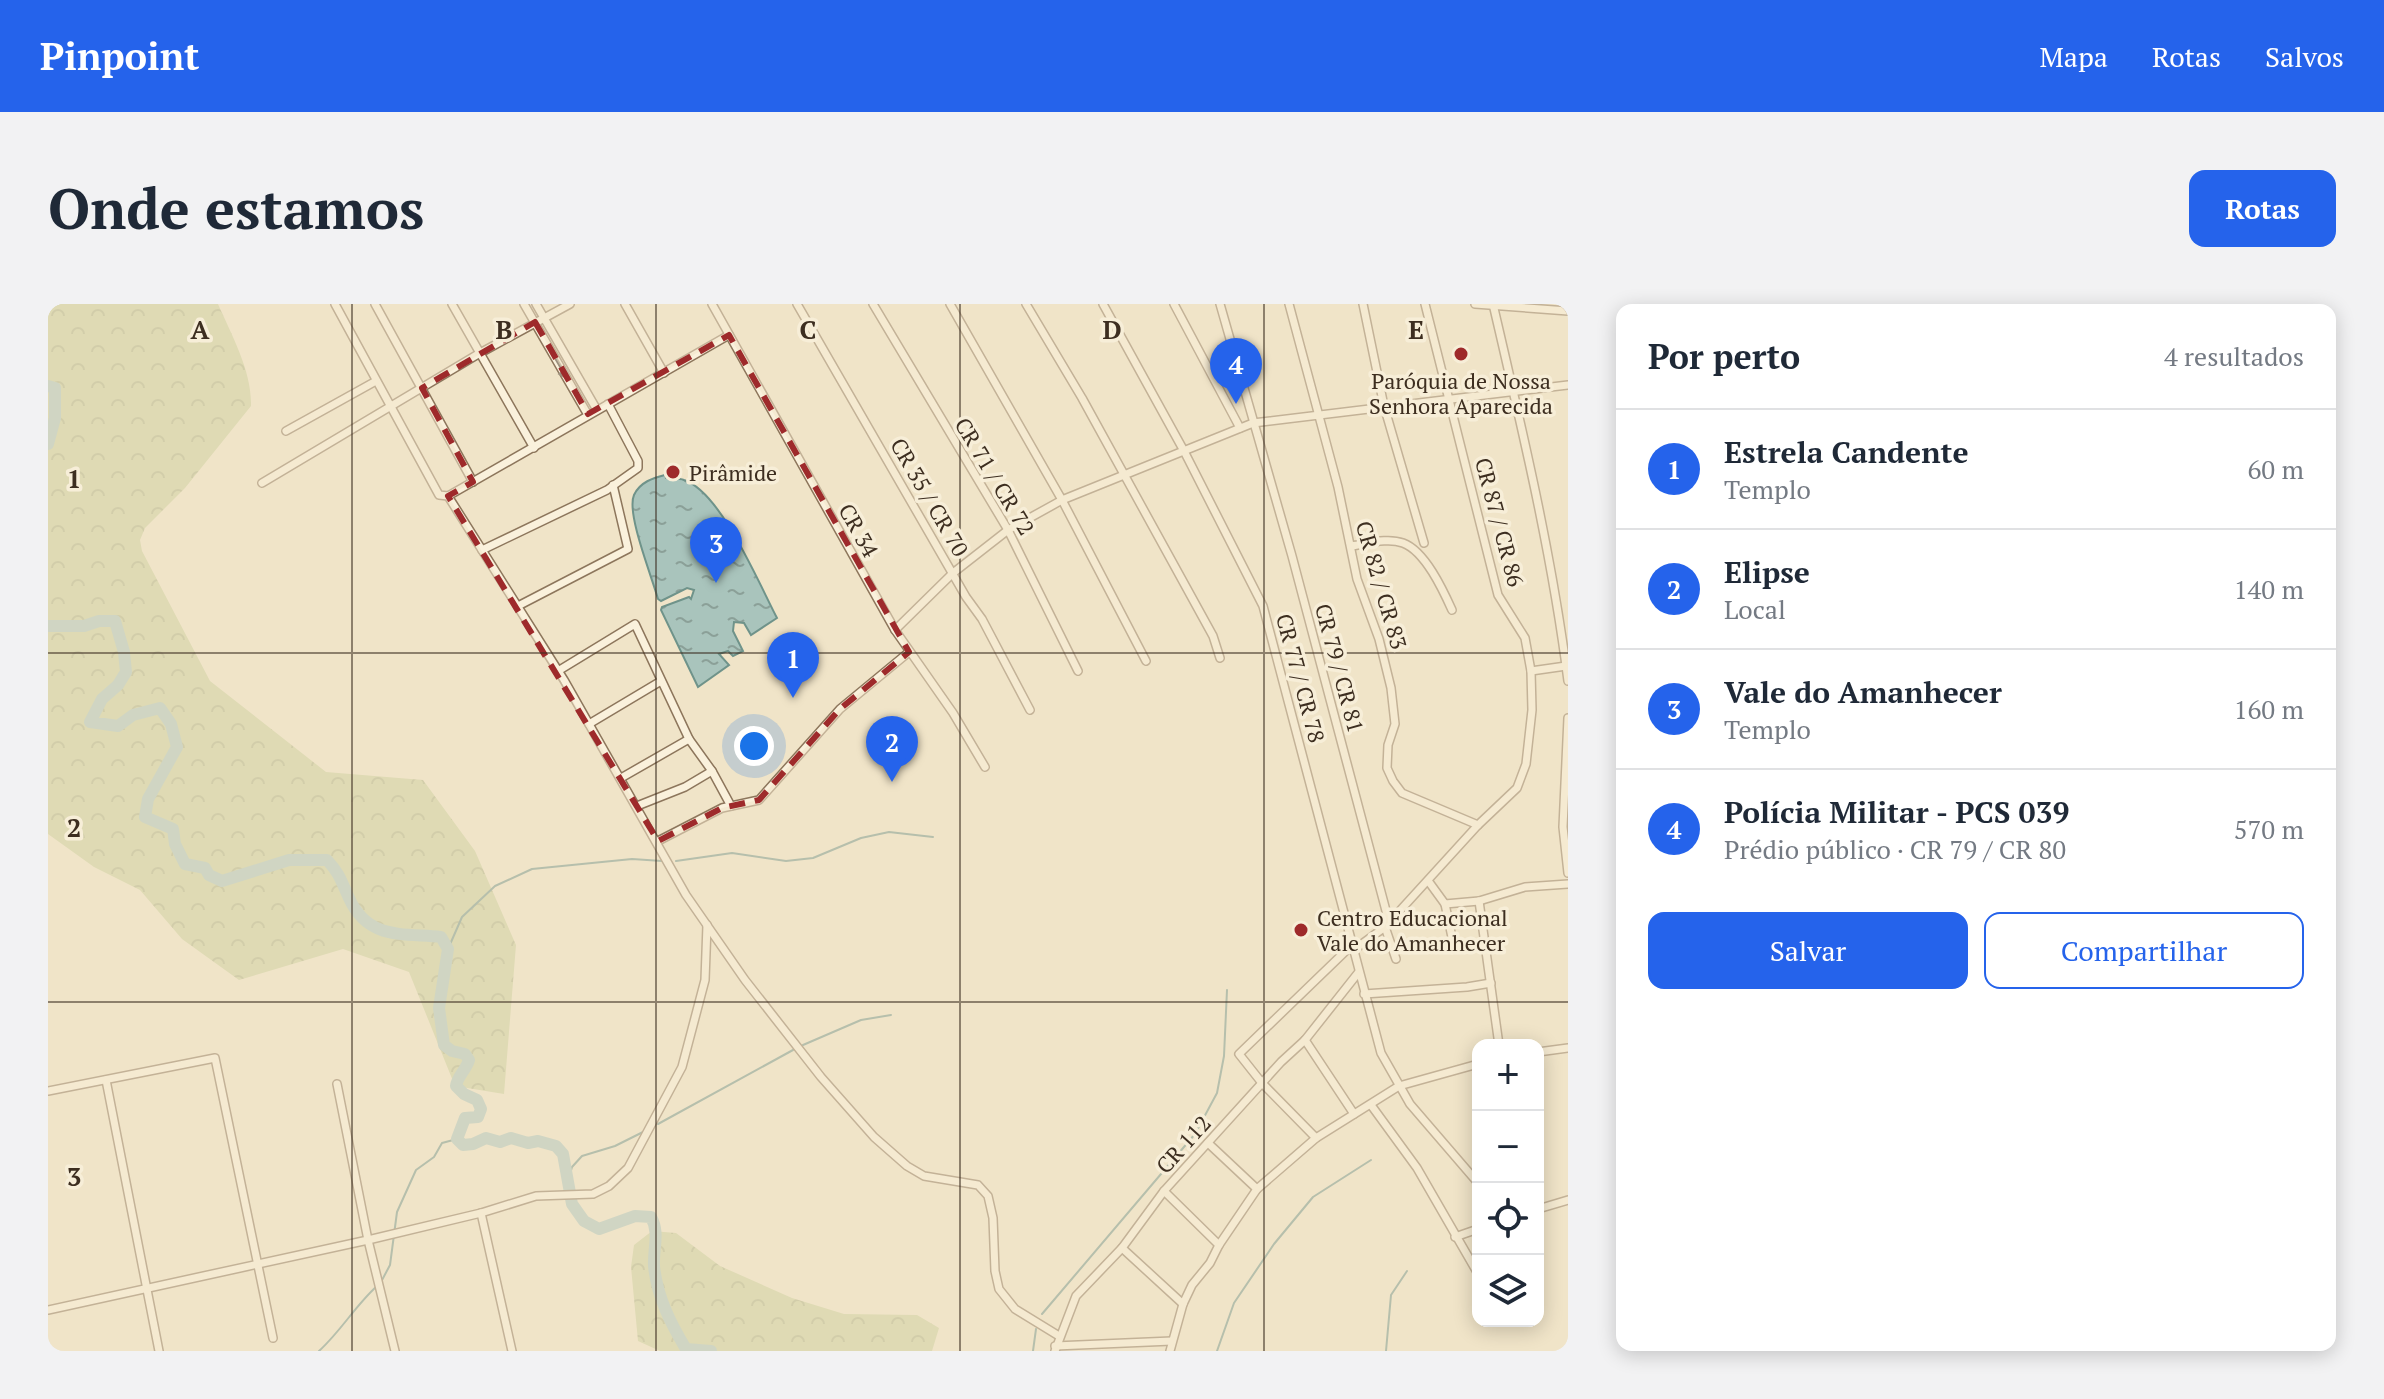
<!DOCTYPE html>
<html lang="pt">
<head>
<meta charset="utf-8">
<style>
  body { margin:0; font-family:"PT Serif",serif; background:#f2f2f3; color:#1f2937 }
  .controls { position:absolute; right:24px; bottom:24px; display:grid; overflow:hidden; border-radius:16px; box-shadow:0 4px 20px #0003 }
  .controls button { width:72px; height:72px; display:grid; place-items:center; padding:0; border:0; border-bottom:2px solid #e0e1e3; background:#fff; color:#1f2937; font:40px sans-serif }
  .you { position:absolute; left:706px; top:442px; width:28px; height:28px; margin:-20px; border:6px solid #fff; border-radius:50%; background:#1a73e8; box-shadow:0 0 0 12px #1a73e833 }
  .badge { display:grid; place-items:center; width:52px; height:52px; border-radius:50%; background:#2563eb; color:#fff; font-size:26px; font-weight:700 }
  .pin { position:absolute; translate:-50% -66px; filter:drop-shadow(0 2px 4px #0008) }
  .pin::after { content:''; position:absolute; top:42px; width:28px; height:24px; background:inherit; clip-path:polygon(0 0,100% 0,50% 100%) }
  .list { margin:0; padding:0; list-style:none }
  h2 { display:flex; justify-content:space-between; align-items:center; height:104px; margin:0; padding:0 32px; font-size:34px }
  h2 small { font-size:26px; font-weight:400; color:#747a83 }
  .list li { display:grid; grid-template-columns:52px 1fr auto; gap:24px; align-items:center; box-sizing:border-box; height:120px; padding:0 32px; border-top:2px solid #e0e1e3 }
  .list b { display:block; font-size:30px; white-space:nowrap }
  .list p { margin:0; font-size:26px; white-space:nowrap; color:#747a83 }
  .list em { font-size:26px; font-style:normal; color:#747a83 }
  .actions { display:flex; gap:16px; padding:24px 32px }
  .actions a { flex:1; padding:18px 0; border:2px solid #2563eb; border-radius:16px; text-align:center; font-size:28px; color:#2563eb }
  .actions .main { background:#2563eb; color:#fff }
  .icon { flex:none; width:44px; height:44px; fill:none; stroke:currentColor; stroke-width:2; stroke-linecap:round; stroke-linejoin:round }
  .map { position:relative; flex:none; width:1520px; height:1047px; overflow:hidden; border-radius:16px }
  header { display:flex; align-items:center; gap:48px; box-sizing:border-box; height:112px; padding:0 40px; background:#2563eb; color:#fff }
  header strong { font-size:38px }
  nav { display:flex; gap:44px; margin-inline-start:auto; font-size:28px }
  .intro { display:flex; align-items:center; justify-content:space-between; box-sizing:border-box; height:192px; padding:0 48px }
  h1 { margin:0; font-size:56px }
  .button { padding:20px 36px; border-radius:16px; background:#2563eb; color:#fff; font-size:28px; font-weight:700 }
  main { display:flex; gap:48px; padding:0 48px }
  aside { flex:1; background:#fff; border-radius:16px; box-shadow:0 4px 20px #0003 }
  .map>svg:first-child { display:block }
</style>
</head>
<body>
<header>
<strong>Pinpoint</strong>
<nav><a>Mapa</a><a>Rotas</a><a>Salvos</a></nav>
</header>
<div class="intro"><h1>Onde estamos</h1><a class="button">Rotas</a></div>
<main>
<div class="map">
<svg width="1520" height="1047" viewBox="0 0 1520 1047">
  <defs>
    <pattern id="forest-crowns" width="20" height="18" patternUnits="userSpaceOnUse" patternTransform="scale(2)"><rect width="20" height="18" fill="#c9cf9b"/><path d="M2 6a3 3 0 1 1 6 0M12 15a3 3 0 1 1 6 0" fill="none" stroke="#aeb285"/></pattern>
    <pattern id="water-ripples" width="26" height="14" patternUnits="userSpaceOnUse" patternTransform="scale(2)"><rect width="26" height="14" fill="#a9c4bc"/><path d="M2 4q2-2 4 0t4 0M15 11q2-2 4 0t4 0" fill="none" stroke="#8ba098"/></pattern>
  </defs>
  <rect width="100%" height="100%" fill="#f0e4c8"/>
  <g fill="url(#forest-crowns)">
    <path d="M 0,0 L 170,0 C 184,32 204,67 203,102 L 137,184 L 97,224 L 92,236 L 94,247 L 162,377 L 278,468 L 375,476 L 427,547 L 468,641 L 456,790 L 407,782 L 361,668 L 295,645 L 191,676 L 134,635 L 92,586 L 46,563 L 0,530 Z"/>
    <path d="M 604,927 L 628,929 L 672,962 L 744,994 L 796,1010 L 869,1011 L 891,1024 L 884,1047 L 612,1047 L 590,1037 L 583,963 L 586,941 Z"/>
  </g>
  <path fill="url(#water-ripples)" stroke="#6f938a" stroke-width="2" d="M 617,171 L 618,174 C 623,175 631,174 636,176 C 673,188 711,280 729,314 L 703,331 L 696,319 L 686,318 L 685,327 L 695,347 L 685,352 L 680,347 L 671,350 L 681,361 L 650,383 L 613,306 L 614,303 L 641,293 L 643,295 L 646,286 L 639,284 L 613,297 L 610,295 C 604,273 578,209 586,191 C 592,178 605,174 617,171 Z"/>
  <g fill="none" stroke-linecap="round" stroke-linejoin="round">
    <g stroke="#6f938a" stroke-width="2">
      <path d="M 628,557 L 684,549 L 738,557 L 765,554 L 813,534 L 841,528 L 885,533"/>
      <path d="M 400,645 L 414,613 L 447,582 L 484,565 L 584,555 L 614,557"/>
      <path d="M 755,741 L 813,716 L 843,711"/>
      <path d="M 610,820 L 745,746"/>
      <path d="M 520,877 L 524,863 L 534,852 L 567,842 L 595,828"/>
      <path d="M 333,978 L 342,961 L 349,908 L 368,866 L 386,853 L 394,839 L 409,835"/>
      <path d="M 994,1010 L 1147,830 L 1169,789 L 1176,752 L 1179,686"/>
      <path d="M 271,1047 C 293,1027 307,1002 329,982"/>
      <path d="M 985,1047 L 988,1025"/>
      <path d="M 1169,1047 L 1186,999 L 1226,940 L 1265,893 L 1323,856"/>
      <path d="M 1338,1047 L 1343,991 L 1359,967"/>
    </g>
    <g stroke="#a9c4bc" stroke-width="12">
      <path d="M 0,82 L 7,84 L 7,114 L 0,140"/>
      <path d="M 0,322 L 36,322 L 51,317 L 67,317 L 76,348 L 78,368 L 70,381 L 54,395 L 42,418 L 70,422 L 85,411 L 112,404 L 123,420 L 129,443 L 100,495 L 97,513 L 125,525 L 127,540 L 137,560 L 157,564 L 161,571 L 174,577 L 241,556 L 279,556 C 292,570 293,577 301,594 C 320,636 354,629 393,633 L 400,645 L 391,704 L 396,741 L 404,747 L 417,750 L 421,756 C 418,766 409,773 408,782 L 416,790 L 429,796 L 433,805 L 430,813 L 417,814 L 409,835 L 415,841 L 425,840 L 438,834 L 452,838 L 463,834 L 480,839 L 490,837 L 508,842 L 515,850 L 524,900 L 536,917 L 551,925 L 587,912 L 603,913 C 612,929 605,944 606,962 C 609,993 623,1020 638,1045 L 663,1047"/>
    </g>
    <g stroke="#8d765c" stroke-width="10">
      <g id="minor">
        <path d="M 287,0 L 391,191 L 400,192"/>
        <path d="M 327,0 L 425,178"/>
        <path d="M 404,0 L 486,144"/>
        <path d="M 476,0 L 540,111"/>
        <path d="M 488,0 L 549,106"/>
        <path d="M 577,0 L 616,69"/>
        <path d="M 664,0 L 847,326 L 905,409 L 937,463"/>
        <path d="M 749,0 L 918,293 L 934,315 L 982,406"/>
        <path d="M 825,0 L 960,226 L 1030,367"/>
        <path d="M 902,0 L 1014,196 L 1098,357"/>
        <path d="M 978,0 L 1034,94 L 1165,332 L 1172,354"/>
        <path d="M 1055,0 L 1136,147 L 1215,302 L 1333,749 L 1362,800 L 1430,879"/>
        <path d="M 1126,0 L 1192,124"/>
        <path d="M 1172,0 L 1244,252 L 1341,618"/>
        <path d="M 1241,0 L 1290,183 L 1309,275 L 1331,335 L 1343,384 L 1347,420 L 1340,441 L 1339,464 L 1345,477 L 1354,489 L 1430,521"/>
        <path d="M 1315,0 L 1336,102 L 1376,239"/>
        <path d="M 1427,0 L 1520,7"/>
        <path d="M 1445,0 C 1474,125 1504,250 1520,377"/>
        <path d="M 238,127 L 328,77"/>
        <path d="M 214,179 L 432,49 L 522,0"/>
        <path d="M 400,192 L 516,376 L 638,591 L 697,676 L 773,773 L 826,833 L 859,862 L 876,872 L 930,881 L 940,892 L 945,914 L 947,967 L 951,985 L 967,1005 L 1011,1032"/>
        <path d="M 400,192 L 681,31"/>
        <path d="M 1303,242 C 1319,240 1339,233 1355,239 C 1377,247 1395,286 1404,306"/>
        <path d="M 434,246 L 559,186 L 590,164 L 590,157 L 560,100"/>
        <path d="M 470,302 L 580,245 L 565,181"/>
        <path d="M 847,326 L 905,269 L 960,226 L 1014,196 L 1205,119 L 1520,81"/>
        <path d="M 510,367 L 587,320 L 641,435 L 664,467 L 683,502"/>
        <path d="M 1483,367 L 1518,362"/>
        <path d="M 1520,414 L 1515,523 L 1520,569"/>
        <path d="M 541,420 L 613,377"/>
        <path d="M 573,474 L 641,435"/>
        <path d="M 589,502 L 637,483 L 664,467"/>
        <path d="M 610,537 L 674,504 L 711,496 L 792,405 L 861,348"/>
        <path d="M 1381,578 L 1397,600 L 1405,638"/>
        <path d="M 1431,597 L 1451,741"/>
        <path d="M 1397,600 L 1431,597 L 1477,583 L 1520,580"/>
        <path d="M 1337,623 L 1348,655"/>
        <path d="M 1307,645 L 1337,623 L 1430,521 L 1469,484 L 1478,460 L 1484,406 L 1483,367 L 1477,334 L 1450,291 L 1377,0"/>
        <path d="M 1316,690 L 1419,683 L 1443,679"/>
        <path d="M 1257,736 L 1306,810"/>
        <path d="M 1490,748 L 1520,744"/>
        <path d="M 58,776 L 111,1047"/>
        <path d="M 289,780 L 320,936 L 347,1047"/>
        <path d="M 0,787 L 167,754 L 225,1034"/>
        <path d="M 1323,801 L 1369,864 L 1429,968"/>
        <path d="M 1268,834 L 1214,779 L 1191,750 L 1305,640"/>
        <path d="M 1160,839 L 1209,885"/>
        <path d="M 1116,887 L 1171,941"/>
        <path d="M 1490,905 L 1520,896"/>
        <path d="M 433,909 L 464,1047"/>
        <path d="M 1407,933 L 1430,925"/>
        <path d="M 1074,944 L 1135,1000"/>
        <path d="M 0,1006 L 320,936 L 433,909 L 488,892 L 545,890 L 561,882 L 580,864 L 634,763 L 657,676 L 659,621"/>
        <path d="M 1007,1042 L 1124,1037"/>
        <path d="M 1007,1047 L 1028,992 L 1074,944 L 1116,887 L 1233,758 L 1257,736 L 1310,669"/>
        <path d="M 1122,1047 L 1135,1000 L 1144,981 L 1162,959 L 1171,941 L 1209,885 L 1268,834 L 1351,782 L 1430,760"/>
      </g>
    </g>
    <use href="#minor" stroke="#faf1dc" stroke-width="7"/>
  </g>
  <defs><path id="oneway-solid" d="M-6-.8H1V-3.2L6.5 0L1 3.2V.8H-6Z" transform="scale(2)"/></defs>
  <use fill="#9c907e" href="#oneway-solid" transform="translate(514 65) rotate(60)"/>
  <path d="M0 0H1520V1047H0ZM 487,18 L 540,110 L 681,31 L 861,348 L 792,405 L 711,496 L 674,504 L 610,537 L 400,192 L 425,178 L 374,84 Z" fill="#f0e4c8" fill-opacity=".55" fill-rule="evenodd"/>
  <path fill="none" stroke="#9e2a2b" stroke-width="6" stroke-dasharray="16 10" stroke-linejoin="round" d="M 487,18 L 540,110 L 681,31 L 861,348 L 792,405 L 711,496 L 674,504 L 610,537 L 400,192 L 425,178 L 374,84 Z"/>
  <path fill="none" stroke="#3d2e20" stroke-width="2" stroke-opacity="0.55" d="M 304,0 L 304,1047M 608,0 L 608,1047M 912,0 L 912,1047M 1216,0 L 1216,1047M 0,349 L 1520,349M 0,698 L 1520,698"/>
  <g fill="#9e2a2b" stroke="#f7eed8" stroke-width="3">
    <circle cx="1413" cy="50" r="8"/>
    <circle cx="625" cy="168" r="8"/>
    <circle cx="1253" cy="626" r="8"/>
  </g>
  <g text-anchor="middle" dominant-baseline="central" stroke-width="7" stroke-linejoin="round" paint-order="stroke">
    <g font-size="22" fill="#3d2e20" stroke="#f7eed8" text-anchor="start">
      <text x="1413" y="76" text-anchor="middle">Paróquia de Nossa<tspan x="1413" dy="25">Senhora Aparecida</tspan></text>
      <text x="641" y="168">Pirâmide</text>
      <text x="1269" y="613">Centro Educacional<tspan x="1269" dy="25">Vale do Amanhecer</tspan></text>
    </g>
    <g font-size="22" fill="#3d2e20" stroke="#f7eed8">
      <text transform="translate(947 172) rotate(59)">CR 71 / CR 72</text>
      <text transform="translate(882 193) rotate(60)">CR 35 / CR 70</text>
      <text transform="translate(1452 218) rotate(75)">CR 87 / CR 86</text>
      <text transform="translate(811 226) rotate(61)">CR 34</text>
      <text transform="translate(1334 281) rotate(74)">CR 82 / CR 83</text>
      <text transform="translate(1292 364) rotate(75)">CR 79 / CR 81</text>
      <text transform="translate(1253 374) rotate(75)">CR 77 / CR 78</text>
      <text transform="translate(1135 840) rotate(-48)">CR 112</text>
    </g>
  </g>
  <g font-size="26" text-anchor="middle" font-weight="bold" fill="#3d2e20" stroke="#f7eed8" stroke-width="7" stroke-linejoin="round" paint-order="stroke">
    <text x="152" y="35">A</text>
    <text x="456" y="35">B</text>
    <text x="760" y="35">C</text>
    <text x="1064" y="35">D</text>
    <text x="1368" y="35">E</text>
    <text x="26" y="184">1</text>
    <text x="26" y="533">2</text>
    <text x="26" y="882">3</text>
  </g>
</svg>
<div class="controls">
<button>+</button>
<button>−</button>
<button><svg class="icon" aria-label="locate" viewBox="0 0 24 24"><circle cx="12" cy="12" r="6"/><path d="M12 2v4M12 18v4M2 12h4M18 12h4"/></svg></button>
<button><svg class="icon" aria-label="layers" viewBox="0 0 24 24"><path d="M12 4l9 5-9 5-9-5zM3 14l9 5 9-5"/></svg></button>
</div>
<div class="you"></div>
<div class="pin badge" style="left:745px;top:394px">1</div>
<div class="pin badge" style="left:844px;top:478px">2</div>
<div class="pin badge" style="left:668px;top:279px">3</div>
<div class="pin badge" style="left:1188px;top:100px">4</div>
</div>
<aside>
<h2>Por perto<small>4 resultados</small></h2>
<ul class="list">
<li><span class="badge">1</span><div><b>Estrela Candente</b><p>Templo</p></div><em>60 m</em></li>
<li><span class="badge">2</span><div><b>Elipse</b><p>Local</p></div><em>140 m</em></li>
<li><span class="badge">3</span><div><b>Vale do Amanhecer</b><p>Templo</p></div><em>160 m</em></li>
<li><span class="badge">4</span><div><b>Polícia Militar - PCS 039</b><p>Prédio público · CR 79 / CR 80</p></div><em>570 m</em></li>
</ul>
<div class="actions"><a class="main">Salvar</a><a>Compartilhar</a></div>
</aside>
</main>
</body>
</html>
